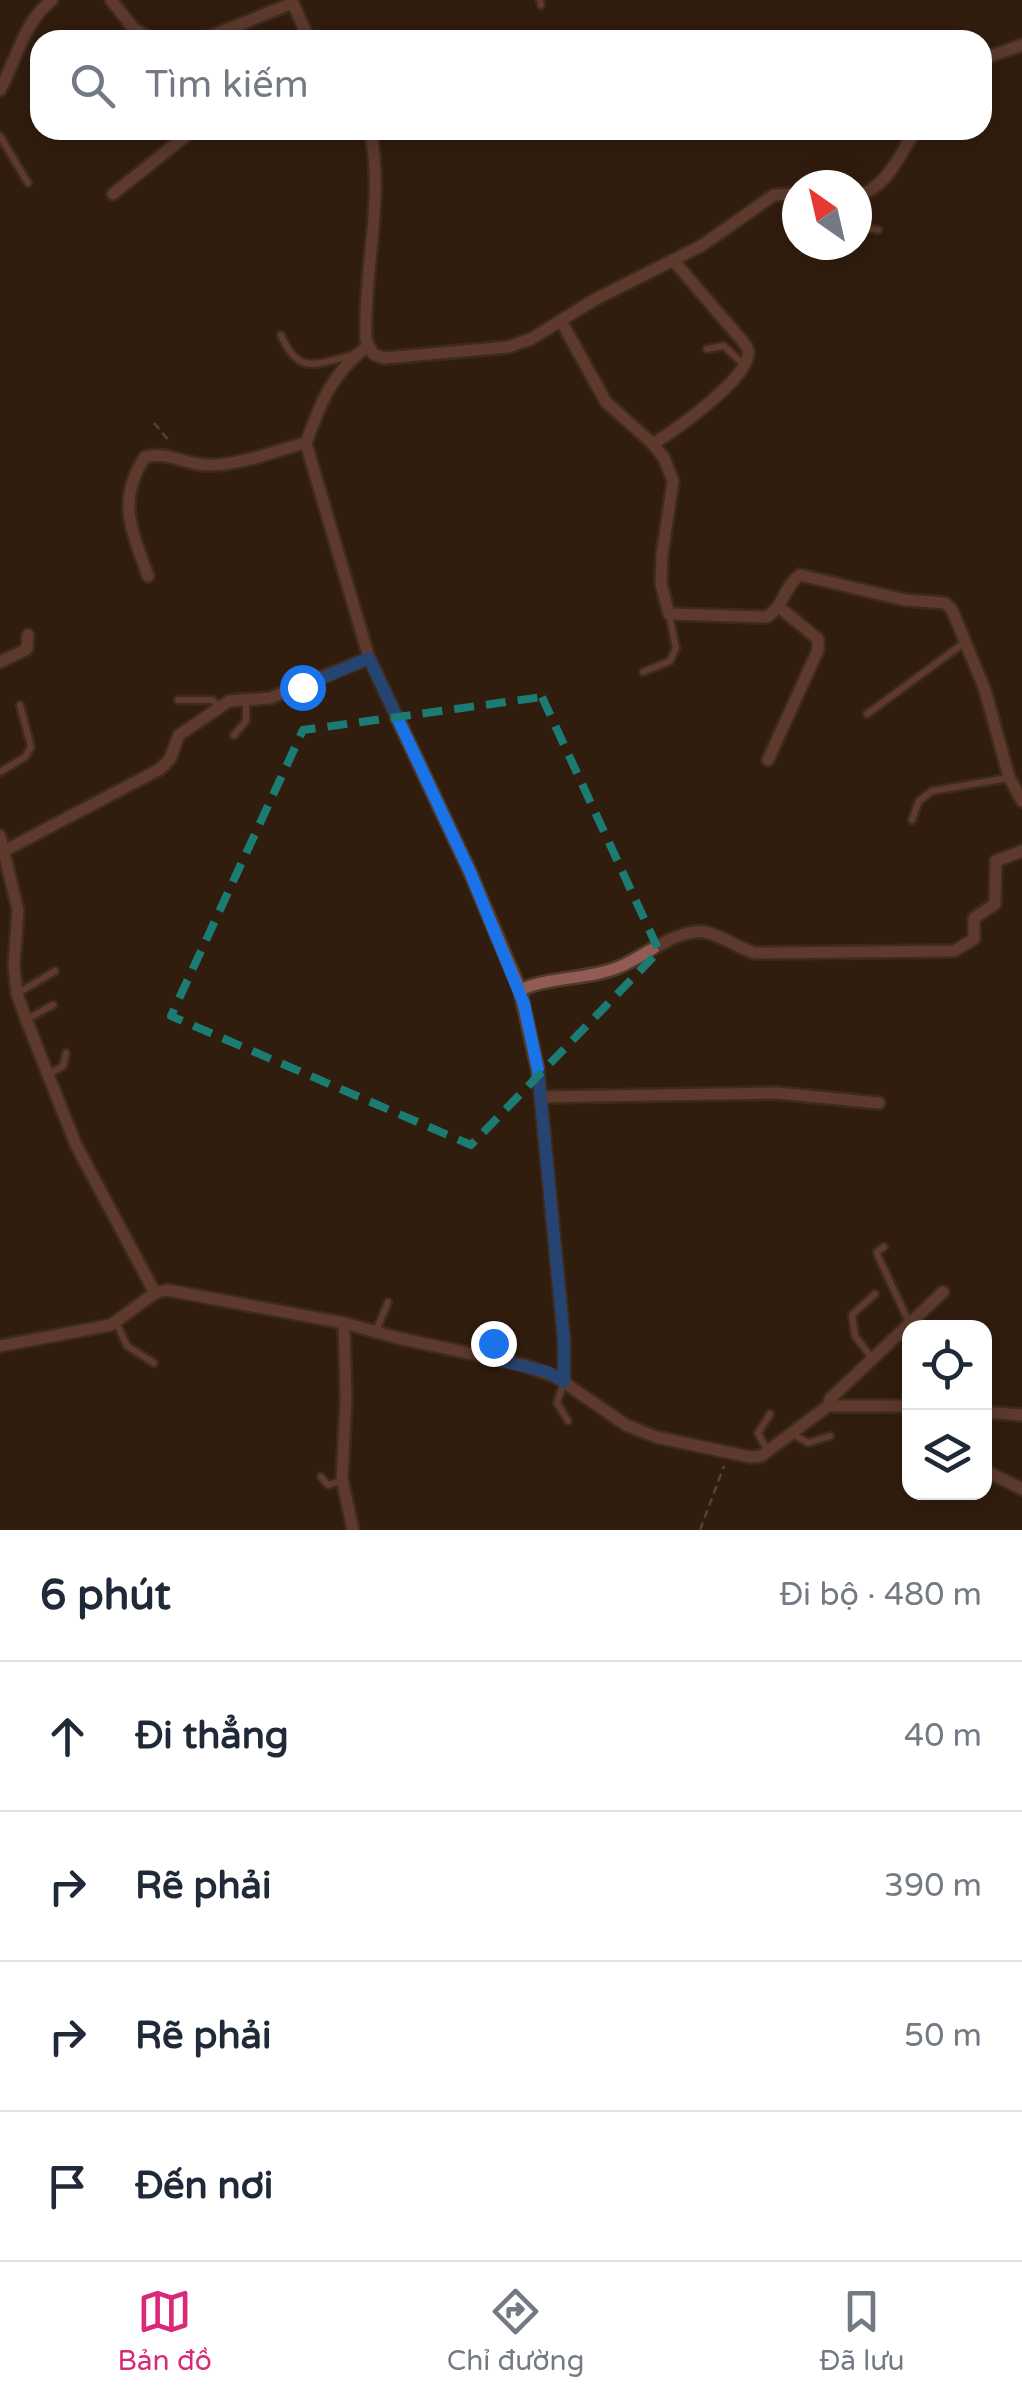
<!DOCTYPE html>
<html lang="vi">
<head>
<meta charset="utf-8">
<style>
  body { margin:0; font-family:"Varela Round",sans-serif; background:#f6f6f7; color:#1f2937 }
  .controls { position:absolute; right:30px; bottom:30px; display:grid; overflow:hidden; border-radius:20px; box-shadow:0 5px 25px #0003 }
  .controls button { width:90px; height:90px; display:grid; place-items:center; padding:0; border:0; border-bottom:2px solid #e0e1e3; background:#fff; color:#1f2937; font:50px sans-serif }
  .compass { position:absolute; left:782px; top:170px; width:90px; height:90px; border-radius:50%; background:#fff; box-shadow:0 5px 25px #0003; rotate:326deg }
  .stop { position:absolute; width:30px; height:30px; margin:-22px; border:8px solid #1a73e8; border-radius:50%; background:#fff }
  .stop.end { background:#1a73e8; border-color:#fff; box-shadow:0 2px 10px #0008 }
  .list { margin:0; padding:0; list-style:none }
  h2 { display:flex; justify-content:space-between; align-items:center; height:130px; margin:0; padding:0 40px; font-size:42px }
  h2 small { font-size:32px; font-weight:400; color:#747a83 }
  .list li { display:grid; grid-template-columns:65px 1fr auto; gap:30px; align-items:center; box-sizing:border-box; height:150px; padding:0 40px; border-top:2px solid #e0e1e3 }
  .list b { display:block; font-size:38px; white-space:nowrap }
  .list em { font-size:32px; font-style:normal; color:#747a83 }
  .icon { flex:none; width:55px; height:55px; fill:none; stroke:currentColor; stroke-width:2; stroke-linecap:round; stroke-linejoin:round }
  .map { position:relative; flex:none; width:1022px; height:1530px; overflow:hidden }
  .search { position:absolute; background:#fff; box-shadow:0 5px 25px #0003; left:30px; right:30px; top:30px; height:110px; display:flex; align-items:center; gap:25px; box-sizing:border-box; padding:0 35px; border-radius:30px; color:#747a83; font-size:38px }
  .sheet { height:730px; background:#fff }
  nav { display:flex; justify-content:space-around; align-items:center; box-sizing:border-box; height:140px; border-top:2px solid #e0e1e3; background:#fff; font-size:28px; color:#747a83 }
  nav a { display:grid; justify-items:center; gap:5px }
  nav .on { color:#db2777 }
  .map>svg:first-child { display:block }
</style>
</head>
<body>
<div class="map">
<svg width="1022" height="1530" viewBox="0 0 1022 1530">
  <rect width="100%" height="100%" fill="#311d0e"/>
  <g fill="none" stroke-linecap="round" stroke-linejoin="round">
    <g stroke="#4d3a2c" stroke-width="11">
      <g id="lane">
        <path d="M 540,0 L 541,5"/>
        <path d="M 0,136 L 28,183"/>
        <path d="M 857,213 L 863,227 L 878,230"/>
        <path d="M 281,335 C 299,377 317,363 355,355"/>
        <path d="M 707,349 L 724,346 L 743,364"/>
        <path d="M 643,672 L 670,661 L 676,648 L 669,614"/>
        <path d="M 178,700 L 212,700 L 219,706"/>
        <path d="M 867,714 L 964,643"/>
        <path d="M 234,735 L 246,721 L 246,700"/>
        <path d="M 0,772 L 25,757 L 31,747 L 20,705"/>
        <path d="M 912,820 L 919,801 L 932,791 L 1008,778"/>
        <path d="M 18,993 L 55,971"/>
        <path d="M 27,1019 L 53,1005"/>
        <path d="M 49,1074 L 63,1066 L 66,1053"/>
        <path d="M 884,1247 L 877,1252 L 878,1256 L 909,1322"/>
        <path d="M 116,1322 L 127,1346 L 154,1363"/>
        <path d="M 376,1331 L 388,1302"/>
        <path d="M 490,1356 L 496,1340 L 511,1340"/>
        <path d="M 872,1358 L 855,1336 L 852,1315 L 875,1294"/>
        <path d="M 564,1382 L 557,1403 L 568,1421"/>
        <path d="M 793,1434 L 808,1443 L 830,1436"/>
        <path d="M 767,1450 L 758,1433 L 770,1414"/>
        <path d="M 321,1477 L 328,1485 L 340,1481"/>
      </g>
    </g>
    <g stroke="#4d3a2c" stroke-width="16">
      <g id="street">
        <path d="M 111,0 L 134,29 L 153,40"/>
        <path d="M 201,40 L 293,3 L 309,40"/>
        <path d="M 982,59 L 1022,45"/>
        <path d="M 0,90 C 16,61 24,21 52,0"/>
        <path d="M 370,130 C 385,201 363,269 366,340 L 373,354 L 384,358 L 508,347 L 531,339 L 594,300 L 701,246 L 774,195 L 797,194"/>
        <path d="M 113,194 L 193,130"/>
        <path d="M 857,196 C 888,187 899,155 916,130"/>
        <path d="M 561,321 L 606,402 L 653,444 L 664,458 L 673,481 L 662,555 L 661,584 L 669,614 L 766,617 C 784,608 784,586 800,575 L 905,600 L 945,603 L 952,610 L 985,690 L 1009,777 L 1022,801"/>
        <path d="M 306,443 L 369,658 L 470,872 L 520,990"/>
        <path d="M 653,444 C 672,432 754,376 748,350 C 748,349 740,337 739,337 L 673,260"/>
        <path d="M 148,576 C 132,530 116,501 145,457 C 167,451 184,464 206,465 C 239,466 274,451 306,443 C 320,404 332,372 368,346"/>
        <path d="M 0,662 L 27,649 L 28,635"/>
        <path d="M 768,760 L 818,650 L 818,639 L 779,607"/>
        <path d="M 0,836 L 18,910 L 14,965 L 17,994 L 26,1019 L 76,1145 L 155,1293"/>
        <path d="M 4,851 L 160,769 L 170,759 L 179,735 L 229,701 L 270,698 L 369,658"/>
        <path d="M 541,1097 L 776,1093 L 879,1103"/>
        <path d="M 344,1323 L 346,1399 L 342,1479 L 353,1530"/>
        <path d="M 0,1346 L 111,1325 L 155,1293 L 167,1290 L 344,1323 L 398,1338 L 524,1365 L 556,1377 L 626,1425 L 656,1437 L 750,1457 L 761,1456 L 828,1406 L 910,1406"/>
        <path d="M 564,1382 L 564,1340 L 538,1071 L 520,990 C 552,976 587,980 619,967 C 644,957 677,928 705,932 C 721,935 738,948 755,953 L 954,951 L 974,939 L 974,918 L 995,904 L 996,861 L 1022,851"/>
        <path d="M 828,1406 L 830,1399 L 943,1292"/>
        <path d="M 984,1412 L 1022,1415"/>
        <path d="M 984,1470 L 1022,1489"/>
      </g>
    </g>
    <g stroke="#806e61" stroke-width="2.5" stroke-dasharray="8 5" stroke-linecap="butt">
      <path d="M 154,423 L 171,443"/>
      <path d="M 700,1530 L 724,1466"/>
    </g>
    <use href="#lane" stroke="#925b54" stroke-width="6"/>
    <use href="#street" stroke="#925b54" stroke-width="11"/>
  </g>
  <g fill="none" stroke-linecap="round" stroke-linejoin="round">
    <path stroke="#1a73e8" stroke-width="12" d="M 302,687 L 369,658 L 470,872 L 524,1004 L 538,1070 L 564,1340 L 564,1382 L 548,1372 L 490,1358 L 493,1343"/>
  </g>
  <path d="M0 0H1022V1530H0ZM 542,697 L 659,951 L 471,1145 L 171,1016 L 303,730 Z" fill="#311d0e" fill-opacity=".55" fill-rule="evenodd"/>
  <path fill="none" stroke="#1b7c74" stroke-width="8" stroke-dasharray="20 12" stroke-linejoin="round" d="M 542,697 L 659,951 L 471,1145 L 171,1016 L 303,730 Z"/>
</svg>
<div class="controls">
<button><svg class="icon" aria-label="locate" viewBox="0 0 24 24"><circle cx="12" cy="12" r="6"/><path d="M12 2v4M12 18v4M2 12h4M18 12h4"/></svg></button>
<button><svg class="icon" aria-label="layers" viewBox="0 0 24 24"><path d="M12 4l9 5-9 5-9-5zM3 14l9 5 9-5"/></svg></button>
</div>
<svg class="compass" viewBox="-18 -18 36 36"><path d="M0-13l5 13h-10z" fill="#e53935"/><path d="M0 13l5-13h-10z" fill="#747a83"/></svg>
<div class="stop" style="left:302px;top:687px"></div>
<div class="stop end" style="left:493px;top:1343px"></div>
<div class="search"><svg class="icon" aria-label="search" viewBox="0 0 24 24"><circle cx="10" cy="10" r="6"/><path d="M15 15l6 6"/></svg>Tìm kiếm</div>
</div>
<section class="sheet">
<h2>6 phút<small>Đi bộ · 480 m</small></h2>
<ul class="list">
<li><svg class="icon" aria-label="ahead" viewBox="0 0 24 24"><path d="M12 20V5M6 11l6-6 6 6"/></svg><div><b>Đi thẳng</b></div><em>40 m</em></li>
<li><svg class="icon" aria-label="right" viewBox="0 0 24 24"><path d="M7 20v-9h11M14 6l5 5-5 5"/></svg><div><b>Rẽ phải</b></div><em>390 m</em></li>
<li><svg class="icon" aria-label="right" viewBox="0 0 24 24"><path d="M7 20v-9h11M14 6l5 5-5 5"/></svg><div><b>Rẽ phải</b></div><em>50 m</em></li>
<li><svg class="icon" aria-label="arrive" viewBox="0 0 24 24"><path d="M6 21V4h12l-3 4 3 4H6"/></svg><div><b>Đến nơi</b></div></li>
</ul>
</section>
<nav>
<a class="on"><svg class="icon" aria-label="map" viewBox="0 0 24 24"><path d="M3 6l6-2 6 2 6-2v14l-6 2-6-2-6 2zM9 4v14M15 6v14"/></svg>Bản đồ</a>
<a><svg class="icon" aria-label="directions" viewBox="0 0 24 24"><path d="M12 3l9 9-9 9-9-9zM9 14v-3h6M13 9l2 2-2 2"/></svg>Chỉ đường</a>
<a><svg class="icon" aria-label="saved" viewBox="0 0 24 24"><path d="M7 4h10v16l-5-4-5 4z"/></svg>Đã lưu</a>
</nav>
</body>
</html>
